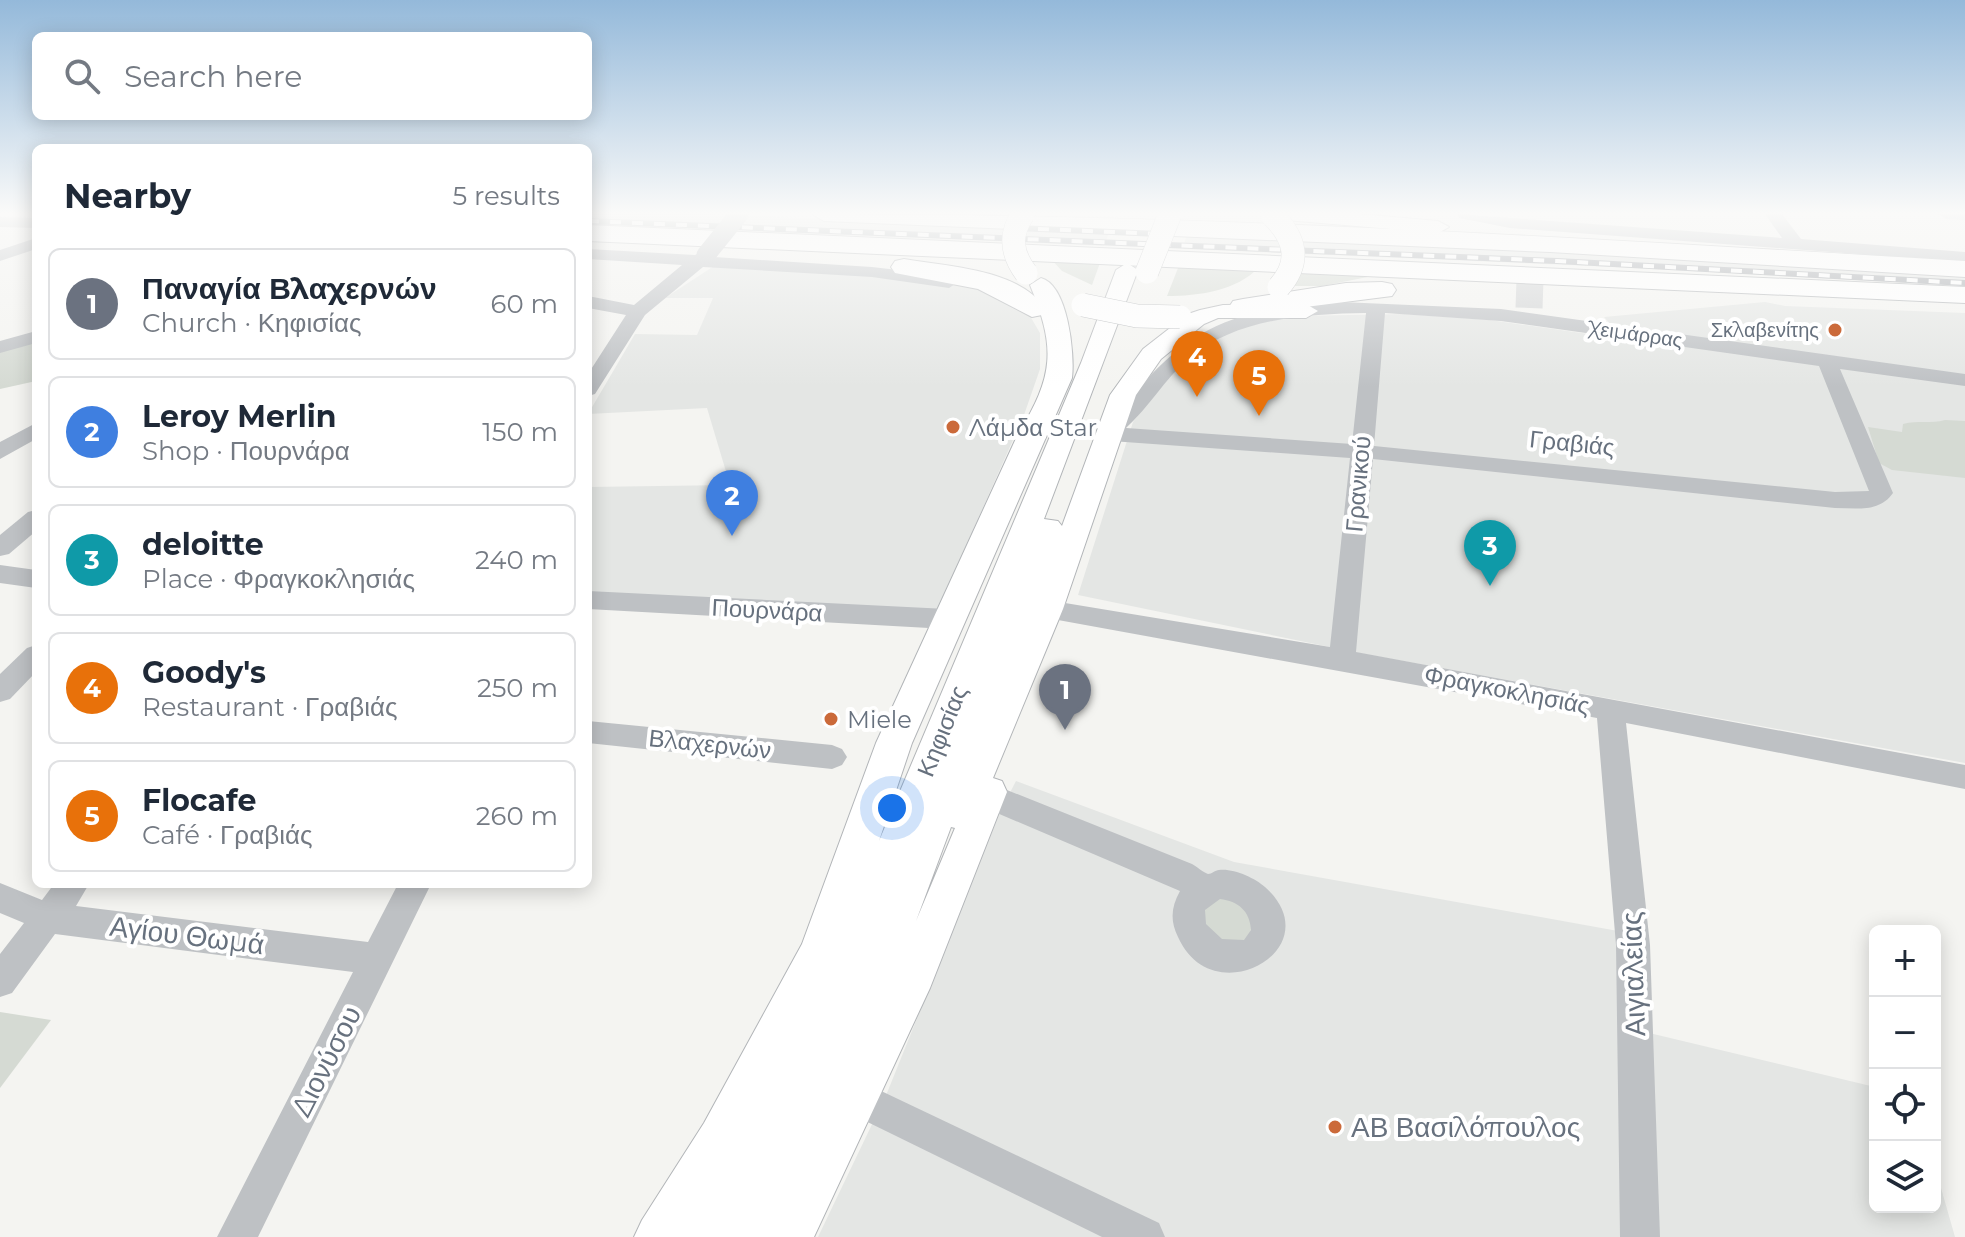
<!DOCTYPE html>
<html lang="en">
<head>
<meta charset="utf-8">
<style>
  body { margin:0; font-family:Montserrat,sans-serif; background:#f6f6f7; color:#1f2937 }
  .controls { position:absolute; right:24px; bottom:24px; display:grid; overflow:hidden; border-radius:12px; box-shadow:0 4px 20px #0003 }
  .controls button { width:72px; height:72px; display:grid; place-items:center; padding:0; border:0; border-bottom:2px solid #e0e1e3; background:#fff; color:#1f2937; font:40px sans-serif }
  .you { position:absolute; left:892px; top:808px; width:28px; height:28px; margin:-20px; border:6px solid #fff; border-radius:50%; background:#1a73e8; box-shadow:0 0 0 12px #1a73e833 }
  .badge { display:grid; place-items:center; width:52px; height:52px; border-radius:50%; background:#ea580c; color:#fff; font-size:26px; font-weight:700 }
  .pin { position:absolute; translate:-50% -66px; filter:drop-shadow(0 2px 4px #0008) }
  .pin::after { content:''; position:absolute; top:42px; width:28px; height:24px; background:inherit; clip-path:polygon(0 0,100% 0,50% 100%) }
  .list { margin:0; padding:0; list-style:none }
  h2 { display:flex; justify-content:space-between; align-items:center; height:104px; margin:0; padding:0 32px; font-size:34px }
  h2 small { font-size:26px; font-weight:400; color:#747a83 }
  .list li { display:grid; grid-template-columns:52px 1fr auto; gap:24px; align-items:center; box-sizing:border-box; height:112px; margin:0 16px 16px; padding:0 16px; border:2px solid #e0e1e3; border-radius:12px }
  .list b { display:block; font-size:30px; white-space:nowrap }
  .list p { margin:0; font-size:26px; white-space:nowrap; color:#747a83 }
  .list em { font-size:26px; font-style:normal; color:#747a83 }
  .icon { flex:none; width:44px; height:44px; fill:none; stroke:currentColor; stroke-width:2; stroke-linecap:round; stroke-linejoin:round }
  .map { position:relative; flex:none; width:1965px; height:1237px; overflow:hidden }
  .search { position:absolute; background:#fff; box-shadow:0 4px 20px #0003; left:32px; top:32px; width:560px; height:88px; display:flex; align-items:center; gap:20px; box-sizing:border-box; padding:0 28px; border-radius:12px; color:#747a83; font-size:30px }
  .panel { position:absolute; background:#fff; box-shadow:0 4px 20px #0003; left:32px; top:144px; width:560px; height:744px; border-radius:12px }
  .map>svg:first-child { display:block }
</style>
</head>
<body>
<div class="map">
<svg width="1965" height="1237" viewBox="0 0 1965 1237">
  <rect width="100%" height="100%" fill="#f4f4f1"/>
  <g fill="#e4e6e4">
    <path d="M 588,214 L 707,214 L 1110,230 L 1104,246 L 588,224 Z"/>
    <path d="M 1187,233 L 1965,275 L 1965,286 L 1638,268 L 1183,249 Z"/>
    <path d="M 714,266 L 853,271 L 974,287 L 1010,300 L 1030,316 L 1040,333 L 1040,369 L 1024,415 L 936,614 L 588,593 L 588,487 L 730,485 L 707,408 L 588,414 L 635,334 L 697,335 L 713,298 L 665,298 Z"/>
    <path d="M 1765,302 L 1785,306 L 1965,313 L 1965,763 L 1359,653 L 1078,595 L 1133,422 L 1174,367 L 1226,330 L 1294,316 L 1404,314 L 1490,320 L 1623,339 L 1604,317 Z"/>
    <path d="M 1016,781 L 1234,862 L 1618,931 L 1620,1026 L 1875,1087 L 1875,1207 L 1935,1207 L 1935,1167 L 1955,1237 L 818,1237 L 887,1093 L 1000,812 Z"/>
  </g>
  <g fill="#d5dad3">
    <path d="M 1049,257 L 1101,260 L 1092,285 L 1062,271 Z"/>
    <path d="M 1180,263 L 1259,267 C 1237,291 1198,296 1167,296 Z"/>
    <path d="M 1296,268 L 1383,274 L 1322,286 L 1286,286 Z"/>
    <path d="M 36,340 L 36,381 L 0,389 L 0,350 Z"/>
    <path d="M 1945,420 L 1965,421 L 1965,478 L 1892,470 L 1879,463 L 1868,427 L 1902,432 L 1903,424 C 1918,420 1931,424 1945,420 Z"/>
    <path d="M 1221,896 L 1234,897 L 1254,915 L 1249,938 C 1227,949 1220,939 1204,924 L 1203,911 Z"/>
    <path d="M 0,1012 L 51,1020 L 0,1088 Z"/>
  </g>
  <g fill="none" stroke-linecap="round" stroke-linejoin="round">
    <path stroke="#d1d3d4" stroke-width="27" stroke-dasharray="27 14" stroke-linecap="butt" d="M 1516,294 L 1545,295"/>
    <g stroke="#b2b5b8" stroke-width="2">
      <g id="major">
        <path d="M 1276,214 L 1359,214 L 1438,221 L 1449,227 L 1438,233 L 1286,220 Z"/>
        <path d="M 1127,263 L 1138,270 L 1044,519 L 1058,521 L 1062,526 L 1110,395 L 1143,349 L 1188,314 L 1200,310 L 1223,305 L 1306,304 L 1318,311 L 1306,318 L 1218,318 L 1204,324 L 1161,359 L 1136,395 L 1063,609 L 993,778 L 1002,781 L 1007,792 L 930,988 L 814,1237 L 634,1237 L 642,1220 L 704,1123 L 802,944 L 876,743 L 1018,434 C 1054,376 1056,348 1030,285 L 1041,278 C 1068,285 1075,354 1072,378 L 912,743 L 879,841 L 1081,363 L 1116,270 ZM 951,827 L 955,828 L 916,921 Z"/>
      </g>
    </g>
    <g stroke="#b1b4b7" stroke-width="2">
      <g id="highway">
        <path d="M 812,214 C 1196,214 1581,238 1965,261 L 1965,277 L 1550,252 L 824,221 Z"/>
        <path d="M 588,225 L 1965,287 L 1965,303 L 588,241 Z"/>
        <path d="M 904,259 C 948,267 1018,268 1046,309 L 1042,315 L 1032,317 L 978,289 L 895,273 L 891,267 L 895,261 Z"/>
        <path d="M 1382,282 L 1392,284 L 1396,290 L 1392,296 L 1243,315 L 1233,313 L 1229,307 L 1233,301 L 1243,299 L 1346,283 Z"/>
      </g>
    </g>
    <g fill="#bec1c4" fill-rule="evenodd">
      <path d="M 1457,214 L 1782,238 L 1765,214 L 1782,214 L 1801,239 L 1965,252 L 1965,262 L 1510,228 L 1459,218 Z"/>
      <path d="M 1938,214 L 1965,214 L 1965,220 L 1946,219 Z"/>
      <path d="M 0,217 L 36,218 L 36,228 L 0,227 Z"/>
      <path d="M 36,238 L 36,249 L 0,261 L 0,250 Z"/>
      <path d="M 588,249 L 695,255 L 706,250 L 712,251 L 714,257 L 872,267 L 949,276 L 958,282 L 949,288 L 872,277 L 703,267 L 645,315 L 595,394 L 588,396 L 588,374 L 626,315 L 588,308 L 588,296 L 634,305 L 682,265 L 588,259 Z"/>
      <path d="M 1341,302 L 1501,309 L 1965,374 L 1965,386 L 1840,369 L 1893,493 C 1879,513 1856,508 1835,508 L 1373,459 L 1356,652 L 1965,765 L 1965,789 L 1626,723 L 1650,945 L 1660,1237 L 1620,1237 L 1616,945 L 1597,718 L 1047,618 L 1038,616 L 1034,609 L 1038,602 L 1047,600 L 1330,647 L 1350,458 L 1111,441 L 1100,434 C 1106,421 1121,409 1131,397 C 1198,318 1241,310 1341,302 ZM 1366,313 L 1352,444 L 1126,428 C 1149,407 1165,379 1188,359 C 1236,318 1306,314 1366,313 ZM 1385,313 L 1501,321 L 1819,366 L 1869,491 L 1835,492 L 1374,446 Z"/>
      <path d="M 36,331 L 36,343 L 0,353 L 0,341 Z"/>
      <path d="M 36,423 L 36,439 L 0,459 L 0,442 Z"/>
      <path d="M 36,510 L 36,531 L 9,554 L 0,556 L 0,535 L 28,512 Z"/>
      <path d="M 0,565 L 36,570 L 36,588 L 0,583 Z"/>
      <path d="M 588,591 L 947,609 L 956,612 L 960,619 L 956,626 L 947,629 L 588,609 Z"/>
      <path d="M 36,645 L 36,672 L 10,699 L 0,702 L 0,674 L 27,648 Z"/>
      <path d="M 588,721 L 832,745 L 842,749 L 847,757 L 842,765 L 832,769 L 588,743 Z"/>
      <path d="M 987,782 L 1192,864 C 1196,866 1204,873 1208,874 C 1212,874 1215,870 1219,870 C 1233,868 1255,878 1265,887 C 1333,948 1213,1016 1178,937 C 1170,921 1171,907 1180,891 L 976,804 L 972,795 L 976,786 ZM 1220,899 C 1238,901 1250,911 1251,930 L 1244,940 L 1222,939 L 1206,924 L 1205,910 Z"/>
      <path d="M 0,883 L 42,900 L 54,884 L 89,884 L 76,906 L 368,942 L 398,884 L 431,884 L 258,1237 L 217,1237 L 353,972 L 55,934 L 12,993 L 0,997 L 0,954 L 24,923 L 0,913 Z"/>
      <path d="M 858,1080 L 1159,1223 L 1165,1237 L 1102,1237 L 845,1111 L 840,1098 L 845,1085 Z"/>
    </g>
    <use href="#major" fill="#fff" fill-rule="evenodd"/>
    <use href="#highway" fill="#fff" fill-rule="evenodd"/>
    <g stroke="#a0a4a9" stroke-width="6">
      <g id="rail">
        <path d="M 588,221 L 1557,261 L 1965,283"/>
        <path d="M 1016,228 L 1160,234"/>
      </g>
    </g>
    <use href="#rail" stroke="#fff" stroke-width="4" stroke-dasharray="11" stroke-linecap="butt"/>
    <g stroke="#b2b5b8" stroke-width="24" stroke-linecap="butt">
      <g id="major-bridge">
        <path d="M 1023,214 C 1009,235 1011,253 1026,273"/>
        <path d="M 1273,216 C 1296,239 1301,262 1279,287"/>
        <path d="M 1147,272 L 1170,214"/>
        <path d="M 1083,305 L 1137,316 L 1180,317"/>
      </g>
    </g>
    <path stroke="#bec1c4" stroke-width="19" d="M 706,255 L 739,214"/>
    <use href="#major-bridge" stroke="#fff" stroke-width="23"/>
  </g>
  <linearGradient id="sky" x2="0" y2="1"><stop stop-color="#94b9da"/><stop offset="0.55" stop-color="#fafaf9"/><stop offset="1" stop-color="#fafaf9" stop-opacity="0"/></linearGradient>
  <rect width="1965" height="387" fill="url(#sky)"/>
  <g fill="#cb6a3a" stroke="#fff" stroke-width="3">
    <circle cx="1835" cy="330" r="8"/>
    <circle cx="953" cy="427" r="8"/>
    <circle cx="831" cy="719" r="8"/>
    <circle cx="1335" cy="1127" r="8"/>
  </g>
  <g text-anchor="middle" dominant-baseline="central" stroke-width="8" stroke-linejoin="round" paint-order="stroke">
    <g font-size="20" fill="#67717e" stroke="#fff" text-anchor="end">
      <text x="1819" y="330">Σκλαβενίτης</text>
    </g>
    <g font-size="20" fill="#67717e" stroke="#fff">
      <text transform="translate(1636 334) rotate(8)">Χειμάρρας</text>
    </g>
    <g font-size="24" fill="#67717e" stroke="#fff" text-anchor="start">
      <text x="969" y="427">Λάμδα Star</text>
      <text x="847" y="719">Miele</text>
    </g>
    <g font-size="24" fill="#67717e" stroke="#fff">
      <text transform="translate(1572 443) rotate(6)">Γραβιάς</text>
      <text transform="translate(1358 484) rotate(-85)">Γρανικού</text>
      <text transform="translate(767 610) rotate(3)">Πουρνάρα</text>
      <text transform="translate(1507 690) rotate(11)">Φραγκοκλησιάς</text>
      <text transform="translate(942 731) rotate(-68)">Κηφισίας</text>
      <text transform="translate(710 744) rotate(6)">Βλαχερνών</text>
    </g>
    <g font-size="28" fill="#67717e" stroke="#fff">
      <text transform="translate(187 935) rotate(7)">Αγίου Θωμά</text>
      <text transform="translate(1633 974) rotate(-92)">Αιγιαλείας</text>
      <text transform="translate(326 1061) rotate(-63)">Διονύσου</text>
    </g>
    <g font-size="28" fill="#67717e" stroke="#fff" text-anchor="start">
      <text x="1351" y="1127">ΑΒ Βασιλόπουλος</text>
    </g>
  </g>
</svg>
<div class="controls">
<button>+</button>
<button>−</button>
<button><svg class="icon" aria-label="locate" viewBox="0 0 24 24"><circle cx="12" cy="12" r="6"/><path d="M12 2v4M12 18v4M2 12h4M18 12h4"/></svg></button>
<button><svg class="icon" aria-label="layers" viewBox="0 0 24 24"><path d="M12 4l9 5-9 5-9-5zM3 14l9 5 9-5"/></svg></button>
</div>
<div class="you"></div>
<div class="pin badge" style="left:1065px;top:730px;background:#6b7280">1</div>
<div class="pin badge" style="left:732px;top:536px;background:#3f7fe0">2</div>
<div class="pin badge" style="left:1490px;top:586px;background:#0f9aa8">3</div>
<div class="pin badge" style="left:1197px;top:397px;background:#e8710a">4</div>
<div class="pin badge" style="left:1259px;top:416px;background:#e8710a">5</div>
<div class="search"><svg class="icon" aria-label="search" viewBox="0 0 24 24"><circle cx="10" cy="10" r="6"/><path d="M15 15l6 6"/></svg>Search here</div>
<section class="panel">
<h2>Nearby<small>5 results</small></h2>
<ul class="list">
<li><span class="badge" style="background:#6b7280">1</span><div><b>Παναγία Βλαχερνών</b><p>Church · Κηφισίας</p></div><em>60 m</em></li>
<li><span class="badge" style="background:#3f7fe0">2</span><div><b>Leroy Merlin</b><p>Shop · Πουρνάρα</p></div><em>150 m</em></li>
<li><span class="badge" style="background:#0f9aa8">3</span><div><b>deloitte</b><p>Place · Φραγκοκλησιάς</p></div><em>240 m</em></li>
<li><span class="badge" style="background:#e8710a">4</span><div><b>Goody's</b><p>Restaurant · Γραβιάς</p></div><em>250 m</em></li>
<li><span class="badge" style="background:#e8710a">5</span><div><b>Flocafe</b><p>Café · Γραβιάς</p></div><em>260 m</em></li>
</ul>
</section>
</div>
</body>
</html>
